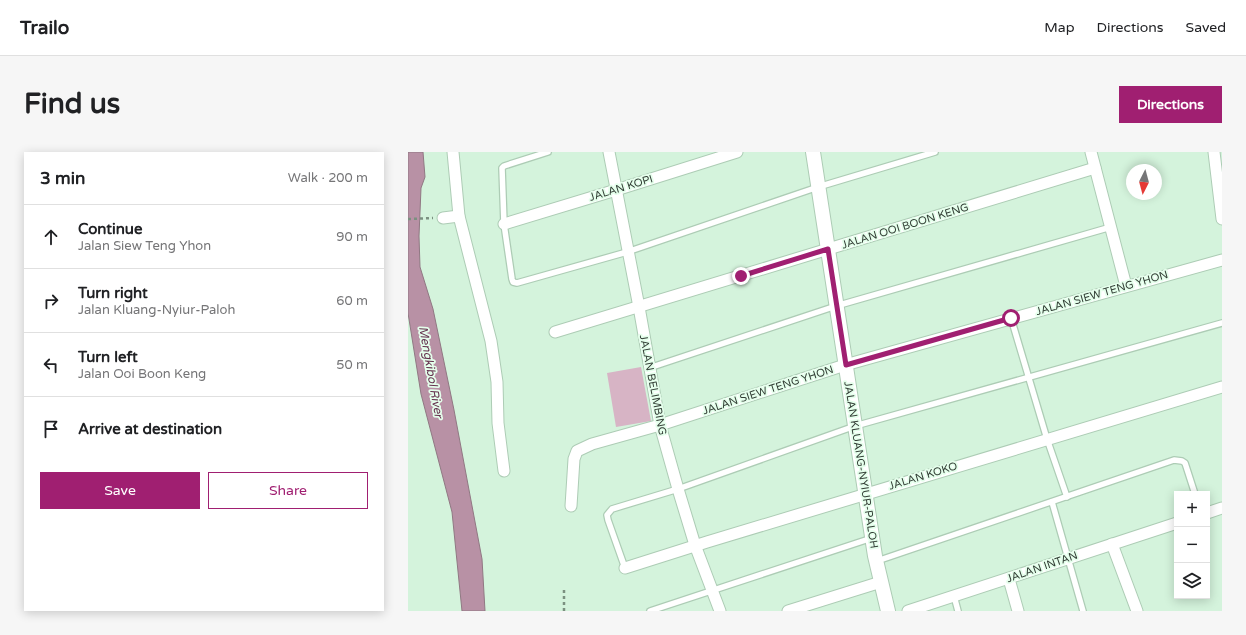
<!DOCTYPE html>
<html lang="en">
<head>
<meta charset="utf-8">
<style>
  body { margin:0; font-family:"Varela Round",sans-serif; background:#f6f6f6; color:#202124 }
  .controls { position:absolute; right:12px; bottom:12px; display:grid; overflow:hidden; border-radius:0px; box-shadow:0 2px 10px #0003 }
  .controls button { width:36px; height:36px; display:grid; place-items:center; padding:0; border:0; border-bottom:1px solid #e0e0e0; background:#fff; color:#202124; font:20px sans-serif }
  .compass { position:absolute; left:718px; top:12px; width:36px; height:36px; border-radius:50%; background:#fff; box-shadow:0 2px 10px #0003; rotate:186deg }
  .stop { position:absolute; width:12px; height:12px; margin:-9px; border:3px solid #a01f71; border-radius:50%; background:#fff }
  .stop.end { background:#a01f71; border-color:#fff; box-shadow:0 1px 4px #0008 }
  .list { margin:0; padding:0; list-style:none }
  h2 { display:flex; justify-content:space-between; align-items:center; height:52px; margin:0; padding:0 16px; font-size:17px }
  h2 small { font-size:13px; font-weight:400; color:#757577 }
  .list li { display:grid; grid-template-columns:26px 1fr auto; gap:12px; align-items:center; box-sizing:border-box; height:64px; padding:0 16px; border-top:1px solid #e0e0e0 }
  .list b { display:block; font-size:15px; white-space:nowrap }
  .list p { margin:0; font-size:13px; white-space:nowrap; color:#757577 }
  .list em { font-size:13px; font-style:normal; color:#757577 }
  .actions { display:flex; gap:8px; padding:12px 16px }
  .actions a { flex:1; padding:9px 0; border:1px solid #a01f71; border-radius:0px; text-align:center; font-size:14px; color:#a01f71 }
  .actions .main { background:#a01f71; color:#fff }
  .icon { flex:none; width:22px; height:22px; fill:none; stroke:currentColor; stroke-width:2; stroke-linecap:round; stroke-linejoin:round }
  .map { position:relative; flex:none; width:814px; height:459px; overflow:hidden; border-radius:0px }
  header { display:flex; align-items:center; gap:24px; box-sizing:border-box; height:56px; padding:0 20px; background:#fff; border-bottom:1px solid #e0e0e0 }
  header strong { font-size:19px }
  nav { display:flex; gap:22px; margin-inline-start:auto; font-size:14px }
  .intro { display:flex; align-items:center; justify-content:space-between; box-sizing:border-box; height:96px; padding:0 24px }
  h1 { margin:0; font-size:28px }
  .button { padding:10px 18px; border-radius:0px; background:#a01f71; color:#fff; font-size:14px; font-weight:700 }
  main { display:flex; gap:24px; padding:0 24px }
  aside { flex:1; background:#fff; border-radius:0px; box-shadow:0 2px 10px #0003 }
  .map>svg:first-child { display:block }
</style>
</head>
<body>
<header>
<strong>Trailo</strong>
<nav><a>Map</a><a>Directions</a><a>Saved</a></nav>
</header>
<div class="intro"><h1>Find us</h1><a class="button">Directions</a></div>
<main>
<aside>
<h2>3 min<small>Walk · 200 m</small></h2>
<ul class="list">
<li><svg class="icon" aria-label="ahead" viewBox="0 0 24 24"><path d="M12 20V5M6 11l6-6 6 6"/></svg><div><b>Continue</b><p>Jalan Siew Teng Yhon</p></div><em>90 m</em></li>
<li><svg class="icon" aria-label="right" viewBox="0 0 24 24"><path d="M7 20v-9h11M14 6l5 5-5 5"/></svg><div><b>Turn right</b><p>Jalan Kluang-Nyiur-Paloh</p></div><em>60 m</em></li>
<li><svg class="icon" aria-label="left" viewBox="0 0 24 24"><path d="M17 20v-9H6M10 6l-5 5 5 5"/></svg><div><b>Turn left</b><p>Jalan Ooi Boon Keng</p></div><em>50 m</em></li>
<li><svg class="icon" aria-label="arrive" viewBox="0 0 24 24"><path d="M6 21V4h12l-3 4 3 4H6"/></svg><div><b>Arrive at destination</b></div></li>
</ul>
<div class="actions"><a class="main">Save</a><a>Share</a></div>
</aside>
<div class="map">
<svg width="814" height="459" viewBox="0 0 814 459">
  <rect width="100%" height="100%" fill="#d4f3dc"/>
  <path fill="#d7b4c5" d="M 233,215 L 243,269 L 208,275 L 199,221 Z"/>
  <path fill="#b891a5" stroke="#907883" d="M 0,0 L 15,0 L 17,25 L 13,36 L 11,84 L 12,115 L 25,157 L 46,258 L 74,407 L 77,459 L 54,459 L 44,360 L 13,242 L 0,161 Z"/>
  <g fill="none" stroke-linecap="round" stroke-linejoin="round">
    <g stroke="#adccb5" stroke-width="8">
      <g id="service">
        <path d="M 140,0 L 96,14 L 94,16 L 96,72 L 104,127 L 105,130 L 109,131 L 219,100 L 410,35 L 527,0"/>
        <path d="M 603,166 L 639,287 L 659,345"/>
        <path d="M 241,216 L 428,154 L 703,75"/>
        <path d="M 644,350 L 675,459"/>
        <path d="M 469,409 L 766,308 L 774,309 L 777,311 L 787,342"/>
        <path d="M 217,416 L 200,368 L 199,363 L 204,357 L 270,337 L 447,274 L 814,171"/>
        <path d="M 546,444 L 550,459"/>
        <path d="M 242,459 L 464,386"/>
      </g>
    </g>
    <g stroke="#adccb5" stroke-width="13">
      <g id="minor">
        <path d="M 45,0 L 51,64 L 83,189 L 89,230 L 90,271 L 96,319"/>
        <path d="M 201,0 L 231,155 L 252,273 L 270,337 L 287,393 L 312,459"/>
        <path d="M 683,0 L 718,134"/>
        <path d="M 806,0 L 814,67"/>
        <path d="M 35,66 L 51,64"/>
        <path d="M 96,72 L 208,38 L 329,0"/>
        <path d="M 147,180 L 687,16"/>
        <path d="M 163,354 L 166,307 L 169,299 L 184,292 L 252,273 L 437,213 L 814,108"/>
        <path d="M 799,361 L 814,356"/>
        <path d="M 704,392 L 729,459"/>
        <path d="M 217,416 L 299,390 L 814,235"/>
        <path d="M 601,427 L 610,459"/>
        <path d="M 380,459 L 473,430"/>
        <path d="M 500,459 L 769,371"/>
      </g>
    </g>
    <g stroke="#adccb5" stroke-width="16">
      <path id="tertiary" d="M 405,0 L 467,404 L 480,459"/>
    </g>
    <g stroke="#7b9080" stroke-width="2.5" stroke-dasharray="3 3" stroke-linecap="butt">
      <path d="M 0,67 L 25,66"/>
      <path d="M 156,459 L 156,437"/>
    </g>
    <use href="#service" stroke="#fff" stroke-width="5.5"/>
    <use href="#minor" stroke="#fff" stroke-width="11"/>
    <use href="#tertiary" stroke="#fff" stroke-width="14"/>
  </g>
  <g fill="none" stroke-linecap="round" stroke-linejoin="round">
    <path stroke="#a01f71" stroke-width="5" d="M 333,124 L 420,97 L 438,213 L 603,166"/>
  </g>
  <g text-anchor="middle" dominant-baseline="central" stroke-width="3.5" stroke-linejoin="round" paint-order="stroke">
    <g font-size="11" fill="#323e35" stroke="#e5ffec">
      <text transform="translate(213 36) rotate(-17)">JALAN KOPI</text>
      <text transform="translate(497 74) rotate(-17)">JALAN OOI BOON KENG</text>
      <text transform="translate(694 141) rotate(-16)">JALAN SIEW TENG YHON</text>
      <text transform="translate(245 233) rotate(79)">JALAN BELIMBING</text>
      <text transform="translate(360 238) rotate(-18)">JALAN SIEW TENG YHON</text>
      <text transform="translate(453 313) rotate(81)">JALAN KLUANG-NYIUR-PALOH</text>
      <text transform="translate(515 324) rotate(-17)">JALAN KOKO</text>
      <text transform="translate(634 415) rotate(-19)">JALAN INTAN</text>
    </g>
    <g font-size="12" font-style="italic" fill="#64304d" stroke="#e5ffec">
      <text transform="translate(23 220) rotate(80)">Mengkibol River</text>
    </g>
  </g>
</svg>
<div class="controls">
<button>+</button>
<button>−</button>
<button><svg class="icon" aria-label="layers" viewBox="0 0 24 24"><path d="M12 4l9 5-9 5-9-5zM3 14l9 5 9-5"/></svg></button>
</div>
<svg class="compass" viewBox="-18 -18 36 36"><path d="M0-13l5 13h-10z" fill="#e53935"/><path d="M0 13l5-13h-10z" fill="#757577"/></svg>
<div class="stop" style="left:603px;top:166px"></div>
<div class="stop end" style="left:333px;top:124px"></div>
</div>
</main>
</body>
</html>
